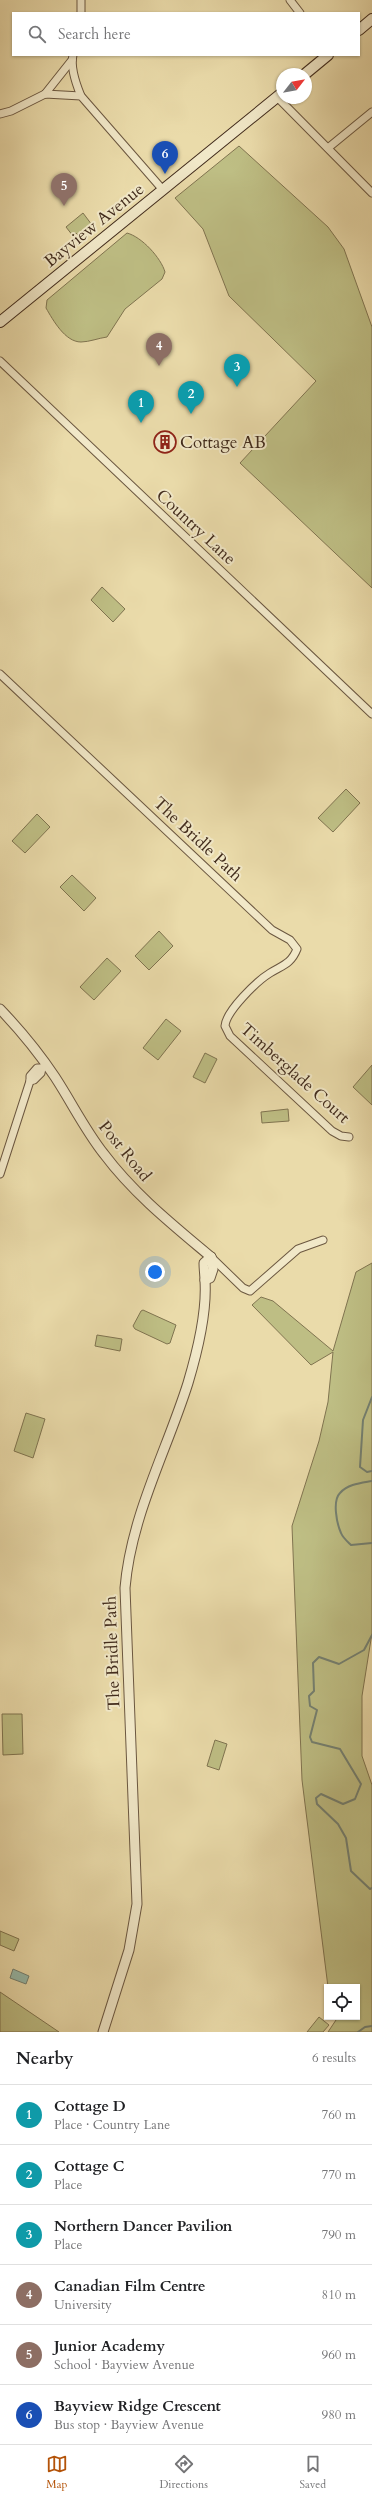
<!DOCTYPE html>
<html lang="en">
<head>
<meta charset="utf-8">
<style>
  body { margin:0; font-family:Cardo,serif; background:#f2f2f2; color:#202124 }
  .controls { position:absolute; right:12px; bottom:12px; display:grid; overflow:hidden; border-radius:0px; box-shadow:0 1px 3px #0004 }
  .controls button { width:36px; height:36px; display:grid; place-items:center; padding:0; border:0; border-bottom:1px solid #e0e0e0; background:#fff; color:#202124; font:20px sans-serif }
  .compass { position:absolute; left:276px; top:68px; width:36px; height:36px; border-radius:50%; background:#fff; box-shadow:0 1px 3px #0004; rotate:59deg }
  .you { position:absolute; left:155px; top:1272px; width:14px; height:14px; margin:-10px; border:3px solid #fff; border-radius:50%; background:#1a73e8; box-shadow:0 0 0 6px #1a73e833 }
  .badge { display:grid; place-items:center; width:26px; height:26px; border-radius:50%; background:#b45309; color:#fff; font-size:13px; font-weight:700 }
  .pin { position:absolute; translate:-50% -33px; filter:drop-shadow(0 1px 2px #0008) }
  .pin::after { content:''; position:absolute; top:21px; width:14px; height:12px; background:inherit; clip-path:polygon(0 0,100% 0,50% 100%) }
  .list { margin:0; padding:0; list-style:none }
  h2 { display:flex; justify-content:space-between; align-items:center; height:52px; margin:0; padding:0 16px; font-size:17px }
  h2 small { font-size:13px; font-weight:400; color:#757577 }
  .list li { display:grid; grid-template-columns:26px 1fr auto; gap:12px; align-items:center; box-sizing:border-box; height:60px; padding:0 16px; border-top:1px solid #e0e0e0 }
  .list b { display:block; font-size:15px; white-space:nowrap }
  .list p { margin:0; font-size:13px; white-space:nowrap; color:#757577 }
  .list em { font-size:13px; font-style:normal; color:#757577 }
  .icon { flex:none; width:22px; height:22px; fill:none; stroke:currentColor; stroke-width:2; stroke-linecap:round; stroke-linejoin:round }
  .map { position:relative; flex:none; width:372px; height:2032px; overflow:hidden }
  .search { position:absolute; background:#fff; box-shadow:0 1px 3px #0004; left:12px; right:12px; top:12px; height:44px; display:flex; align-items:center; gap:10px; box-sizing:border-box; padding:0 14px; border-radius:0px; color:#757577; font-size:15px }
  .sheet { height:412px; background:#fff }
  nav { display:flex; justify-content:space-around; align-items:center; box-sizing:border-box; height:56px; border-top:1px solid #e0e0e0; background:#fff; font-size:11px; color:#757577 }
  nav a { display:grid; justify-items:center; gap:2px }
  nav .on { color:#b45309 }
  .map>svg:first-child { display:block }
</style>
</head>
<body>
<div class="map">
<svg width="372" height="2032" viewBox="0 0 372 2032">
  <rect width="100%" height="100%" fill="#eadbaa"/>
  <filter id="stains"><feTurbulence type="fractalNoise" baseFrequency=".005" numOctaves="4"/><feColorMatrix values="0 0 0 0 .2 0 0 0 0 .09 0 0 0 0 .02 0 0 0 .5 -.17"/></filter>
  <radialGradient id="worn" r=".72"><stop offset=".6" stop-color="#630" stop-opacity="0"/><stop offset="1" stop-color="#630" stop-opacity=".3"/></radialGradient>
  <g fill="#bebe84" stroke="#807450">
    <path d="M 239,146 L 328,227 L 344,249 L 372,327 L 372,588 L 240,463 L 316,381 L 229,296 L 203,229 L 175,198 Z"/>
    <path d="M 83,213 L 92,225 L 79,236 L 76,233 L 73,236 L 66,227 Z"/>
    <path d="M 127,233 C 142,237 161,258 165,272 L 162,279 L 125,309 L 107,337 C 99,338 89,342 81,342 C 65,342 53,320 46,308 L 47,300 Z"/>
    <path d="M 102,587 L 125,609 L 113,622 L 91,600 Z"/>
    <path d="M 346,789 L 360,803 L 333,832 L 318,818 Z"/>
    <path d="M 37,814 L 50,827 L 25,853 L 12,841 Z"/>
    <path d="M 72,875 L 96,898 L 84,911 L 60,887 Z"/>
    <path d="M 159,931 L 173,946 L 149,970 L 135,956 Z"/>
    <path d="M 107,958 L 121,971 L 94,1000 L 80,987 Z"/>
    <path d="M 166,1019 L 181,1031 L 158,1060 L 143,1048 Z"/>
    <path d="M 205,1053 L 217,1059 L 205,1083 L 193,1077 Z"/>
    <path d="M 372,1065 L 372,1105 L 353,1087 Z"/>
    <path d="M 288,1109 L 289,1121 L 262,1123 L 261,1112 Z"/>
    <path d="M 372,1263 L 372,1633 L 362,1696 L 362,1756 L 372,1785 L 372,2032 L 328,2032 L 338,2017 L 357,2017 L 357,1987 L 328,1987 L 302,1780 L 292,1526 L 319,1441 L 328,1402 L 333,1352 L 311,1365 L 252,1305 L 261,1297 L 273,1301 L 333,1351 L 356,1272 Z"/>
    <path d="M 143,1310 L 176,1325 L 170,1343 L 167,1344 L 135,1329 L 133,1326 L 141,1311 Z"/>
    <path d="M 97,1335 L 122,1339 L 120,1351 L 95,1346 Z"/>
    <path d="M 26,1413 L 45,1419 L 33,1458 L 14,1451 Z"/>
    <path d="M 22,1714 L 23,1754 L 3,1755 L 2,1714 Z"/>
    <path d="M 215,1740 L 227,1744 L 219,1770 L 207,1766 Z"/>
    <path d="M 0,1931 L 19,1939 L 14,1951 L 0,1945 Z"/>
    <path d="M 0,1992 L 59,2032 L 0,2032 Z"/>
    <path d="M 319,2017 L 329,2025 L 323,2032 L 307,2032 Z"/>
  </g>
  <path fill="#98bbab" stroke="#758172" d="M 13,1969 L 29,1976 L 26,1984 L 10,1978 Z"/>
  <g fill="none" stroke-linecap="round" stroke-linejoin="round">
    <g stroke="#758172" stroke-width="2">
      <path d="M 372,1397 L 363,1420 L 360,1467 L 367,1472 L 372,1471"/>
      <path d="M 372,1481 C 361,1483 348,1484 340,1493 C 332,1501 337,1524 341,1533 C 343,1538 348,1542 351,1545 L 372,1543"/>
      <path d="M 372,1635 L 364,1650 L 339,1664 L 319,1657 L 313,1663 L 314,1691 L 309,1696 L 310,1706 L 317,1710 L 310,1737 L 312,1742 L 340,1749 L 361,1784 L 355,1799 L 343,1804 L 321,1794 L 316,1798 L 317,1804 L 338,1824 L 346,1838 L 351,1871 L 370,1889 L 372,1888"/>
      <path d="M 358,2032 L 365,2027 L 372,2026"/>
    </g>
    <g stroke="#6b5740" stroke-width="9">
      <g id="minor">
        <path d="M 81,0 L 81,13"/>
        <path d="M 290,0 L 300,13"/>
        <path d="M 73,55 C 70,68 76,84 81,96"/>
        <path d="M 45,94 L 72,60"/>
        <path d="M 277,97 L 372,193"/>
        <path d="M 0,114 L 11,111 L 45,94 L 81,96 L 163,190"/>
        <path d="M 328,148 L 372,112"/>
        <path d="M 0,361 L 372,714"/>
        <path d="M 0,674 L 272,930 L 290,940 L 297,949 C 291,964 283,965 270,973 C 257,981 226,1011 225,1026 L 230,1036 L 332,1131 L 341,1136 L 349,1137"/>
        <path d="M 30,1081 L 34,1080 L 41,1073 L 42,1068"/>
        <path d="M 0,1174 L 30,1081 L 30,1076 L 37,1068 L 42,1068 L 46,1064"/>
        <path d="M 211,1257 L 243,1288 L 250,1291 L 298,1249 L 323,1240"/>
      </g>
    </g>
    <g stroke="#6b5740" stroke-width="11">
      <g id="tertiary">
        <path d="M 0,1009 C 20,1030 39,1053 55,1077 C 72,1103 85,1130 104,1154 C 134,1194 173,1225 211,1257"/>
        <path d="M 205,1280 L 210,1278 L 213,1269 L 211,1257"/>
        <path d="M 103,2032 L 129,1950 L 137,1904 L 125,1588 C 131,1516 167,1450 188,1383 C 197,1353 207,1312 205,1281 C 205,1275 204,1270 204,1263 L 211,1257"/>
      </g>
    </g>
    <g stroke="#412b1c" stroke-width="12">
      <g id="secondary">
        <path d="M 359,30 L 372,19"/>
        <path d="M 305,74 L 328,55"/>
        <path d="M 0,322 L 282,93"/>
      </g>
    </g>
    <use href="#minor" stroke="#f1e8c8" stroke-width="7"/>
    <use href="#tertiary" stroke="#f1e8c8" stroke-width="9"/>
    <use href="#secondary" stroke="#f1e8c8" stroke-width="10"/>
  </g>
  <defs>
    <g id="building-ring" transform="scale(1.15)"><circle r="9.5" fill="#f1e8c8" stroke="#8f2418" stroke-width="1.5"/><path d="M-4-6H4V6H1V3H-1V6H-4ZM-2.5-4.3h1.7v1.8h-1.7ZM.8-4.3h1.7v1.8H.8ZM-2.5-1h1.7V.8h-1.7ZM.8-1h1.7V.8H.8Z" fill="#8f2418"/></g>
  </defs>
  <g fill-rule="evenodd">
    <use href="#building-ring" x="165" y="442"/>
  </g>
  <g text-anchor="middle" dominant-baseline="central" stroke-width="4" stroke-linejoin="round" paint-order="stroke">
    <g font-size="17" fill="#412b1c" stroke="#f1e8c8">
      <text transform="translate(94 225) rotate(-39)">Bayview Avenue</text>
      <text transform="translate(196 527) rotate(43)">Country Lane</text>
      <text transform="translate(198 839) rotate(43)">The Bridle Path</text>
      <text transform="translate(295 1073) rotate(42)">Timberglade Court</text>
      <text transform="translate(125 1151) rotate(51)">Post Road</text>
      <text transform="translate(112 1653) rotate(-92)">The Bridle Path</text>
    </g>
    <g font-size="17" fill="#412b1c" stroke="#f1e8c8" text-anchor="start">
      <text x="180" y="442">Cottage AB</text>
    </g>
  </g>
  <rect width="100%" height="100%" filter="url(#stains)"/>
  <rect width="100%" height="100%" fill="url(#worn)"/>
</svg>
<div class="controls">
<button><svg class="icon" aria-label="locate" viewBox="0 0 24 24"><circle cx="12" cy="12" r="6"/><path d="M12 2v4M12 18v4M2 12h4M18 12h4"/></svg></button>
</div>
<svg class="compass" viewBox="-18 -18 36 36"><path d="M0-13l5 13h-10z" fill="#e53935"/><path d="M0 13l5-13h-10z" fill="#757577"/></svg>
<div class="you"></div>
<div class="pin badge" style="left:141px;top:423px;background:#0f9aa8">1</div>
<div class="pin badge" style="left:191px;top:414px;background:#0f9aa8">2</div>
<div class="pin badge" style="left:237px;top:387px;background:#0f9aa8">3</div>
<div class="pin badge" style="left:159px;top:366px;background:#8d6e63">4</div>
<div class="pin badge" style="left:64px;top:206px;background:#8d6e63">5</div>
<div class="pin badge" style="left:165px;top:174px;background:#1a4fb4">6</div>
<div class="search"><svg class="icon" aria-label="search" viewBox="0 0 24 24"><circle cx="10" cy="10" r="6"/><path d="M15 15l6 6"/></svg>Search here</div>
</div>
<section class="sheet">
<h2>Nearby<small>6 results</small></h2>
<ul class="list">
<li><span class="badge" style="background:#0f9aa8">1</span><div><b>Cottage D</b><p>Place · Country Lane</p></div><em>760 m</em></li>
<li><span class="badge" style="background:#0f9aa8">2</span><div><b>Cottage C</b><p>Place</p></div><em>770 m</em></li>
<li><span class="badge" style="background:#0f9aa8">3</span><div><b>Northern Dancer Pavilion</b><p>Place</p></div><em>790 m</em></li>
<li><span class="badge" style="background:#8d6e63">4</span><div><b>Canadian Film Centre</b><p>University</p></div><em>810 m</em></li>
<li><span class="badge" style="background:#8d6e63">5</span><div><b>Junior Academy</b><p>School · Bayview Avenue</p></div><em>960 m</em></li>
<li><span class="badge" style="background:#1a4fb4">6</span><div><b>Bayview Ridge Crescent</b><p>Bus stop · Bayview Avenue</p></div><em>980 m</em></li>
</ul>
</section>
<nav>
<a class="on"><svg class="icon" aria-label="map" viewBox="0 0 24 24"><path d="M3 6l6-2 6 2 6-2v14l-6 2-6-2-6 2zM9 4v14M15 6v14"/></svg>Map</a>
<a><svg class="icon" aria-label="directions" viewBox="0 0 24 24"><path d="M12 3l9 9-9 9-9-9zM9 14v-3h6M13 9l2 2-2 2"/></svg>Directions</a>
<a><svg class="icon" aria-label="saved" viewBox="0 0 24 24"><path d="M7 4h10v16l-5-4-5 4z"/></svg>Saved</a>
</nav>
</body>
</html>
